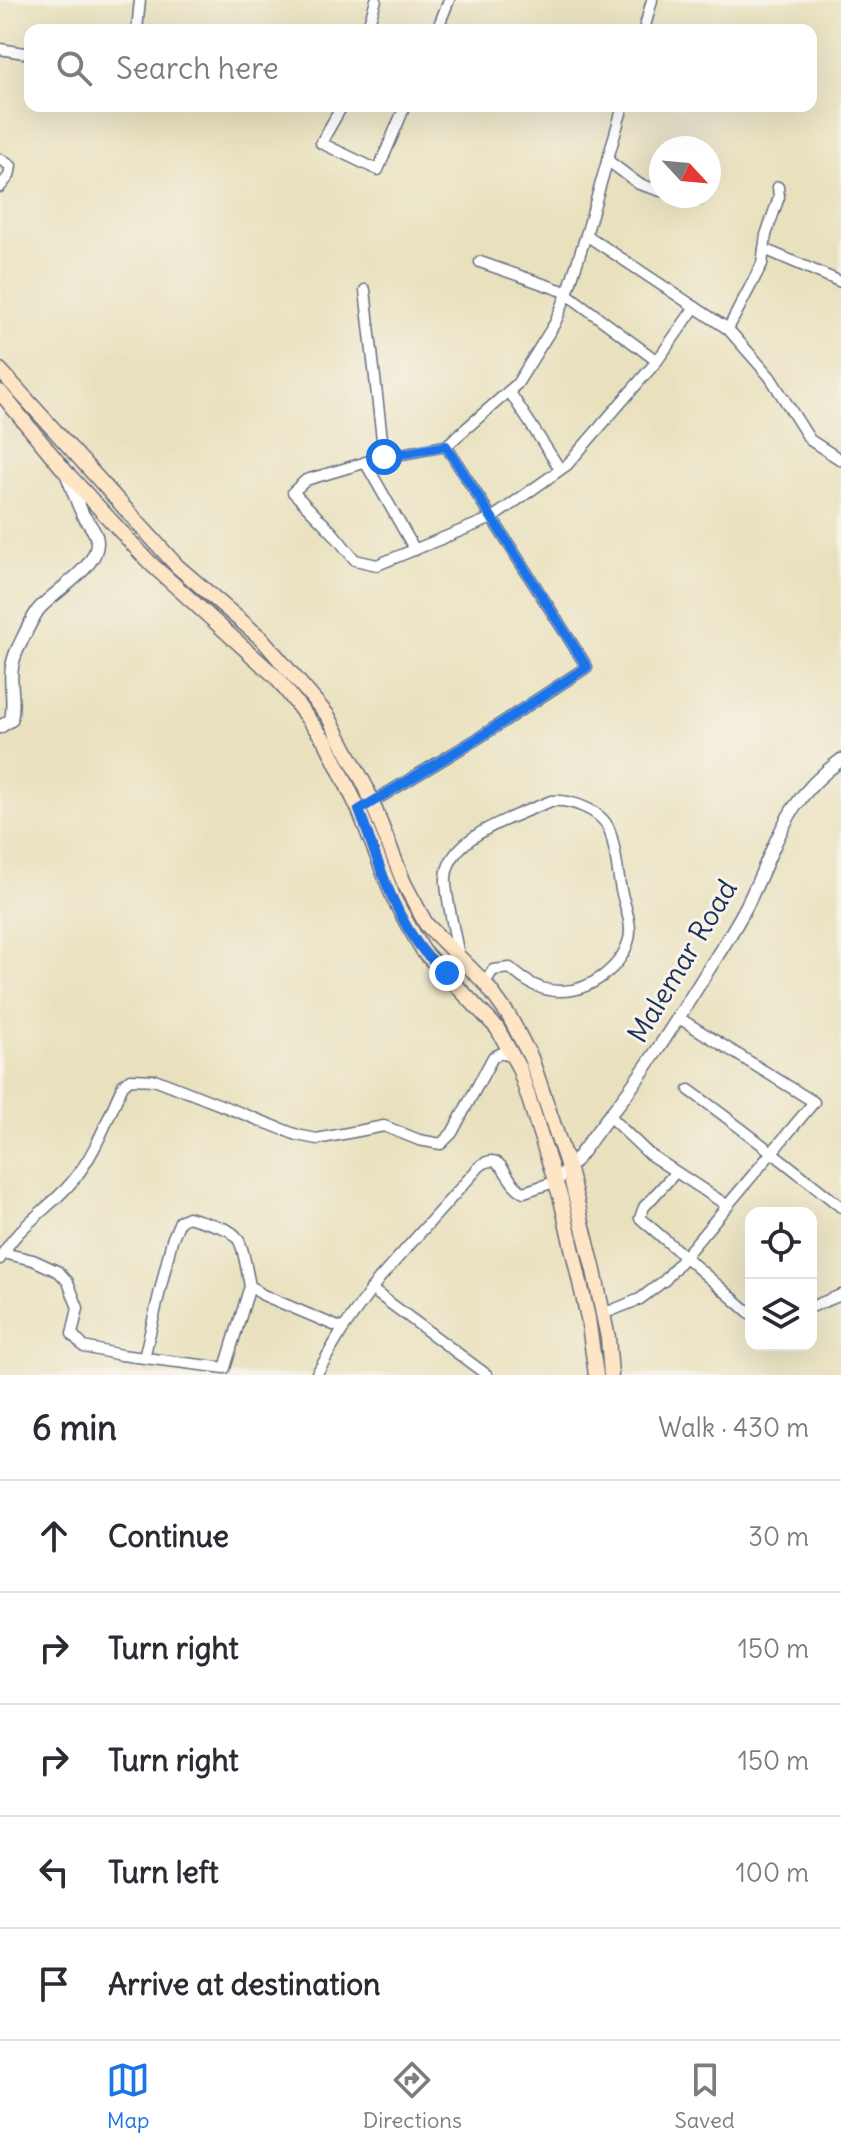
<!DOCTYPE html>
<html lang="en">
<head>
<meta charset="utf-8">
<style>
  body { margin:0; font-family:Delius,sans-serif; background:#f7f7f7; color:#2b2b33 }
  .controls { position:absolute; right:24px; bottom:24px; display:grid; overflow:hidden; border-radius:16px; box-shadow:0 8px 32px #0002 }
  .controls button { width:72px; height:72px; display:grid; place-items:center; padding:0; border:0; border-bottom:2px solid #e1e1e2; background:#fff; color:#2b2b33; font:40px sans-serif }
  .compass { position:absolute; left:649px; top:136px; width:72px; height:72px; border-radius:50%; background:#fff; box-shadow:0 8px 32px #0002; rotate:116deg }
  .stop { position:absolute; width:24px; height:24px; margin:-18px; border:6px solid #1a73e8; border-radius:50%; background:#fff }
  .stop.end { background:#1a73e8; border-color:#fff; box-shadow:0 2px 8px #0008 }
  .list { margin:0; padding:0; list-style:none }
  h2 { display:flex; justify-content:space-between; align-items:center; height:104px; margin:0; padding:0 32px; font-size:34px }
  h2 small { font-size:26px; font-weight:400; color:#7c7c81 }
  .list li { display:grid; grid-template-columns:52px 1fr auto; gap:24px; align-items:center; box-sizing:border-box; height:112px; padding:0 32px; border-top:2px solid #e1e1e2 }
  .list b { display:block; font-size:30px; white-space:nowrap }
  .list em { font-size:26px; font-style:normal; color:#7c7c81 }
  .icon { flex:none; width:44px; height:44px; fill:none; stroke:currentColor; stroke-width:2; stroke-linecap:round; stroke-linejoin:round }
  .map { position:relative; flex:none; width:841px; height:1375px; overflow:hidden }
  .search { position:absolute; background:#fff; box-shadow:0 8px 32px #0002; left:24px; right:24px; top:24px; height:88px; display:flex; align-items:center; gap:20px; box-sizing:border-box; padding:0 28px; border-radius:16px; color:#7c7c81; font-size:30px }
  .sheet { height:664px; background:#fff }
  nav { display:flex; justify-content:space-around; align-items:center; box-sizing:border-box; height:112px; border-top:2px solid #e1e1e2; background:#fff; font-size:22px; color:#7c7c81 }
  nav a { display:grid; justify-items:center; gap:4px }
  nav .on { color:#1a73e8 }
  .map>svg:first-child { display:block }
</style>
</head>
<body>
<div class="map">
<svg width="841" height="1375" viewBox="0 0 841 1375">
  <rect width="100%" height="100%" fill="#f7f3e8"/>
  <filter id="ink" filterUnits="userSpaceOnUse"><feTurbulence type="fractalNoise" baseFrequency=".0125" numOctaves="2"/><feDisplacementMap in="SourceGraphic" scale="16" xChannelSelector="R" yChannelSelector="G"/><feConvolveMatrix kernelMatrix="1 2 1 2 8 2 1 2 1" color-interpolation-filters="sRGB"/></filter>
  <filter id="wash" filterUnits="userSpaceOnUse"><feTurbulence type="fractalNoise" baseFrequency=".006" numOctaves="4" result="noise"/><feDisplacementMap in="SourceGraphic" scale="32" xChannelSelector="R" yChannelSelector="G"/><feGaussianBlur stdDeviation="1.8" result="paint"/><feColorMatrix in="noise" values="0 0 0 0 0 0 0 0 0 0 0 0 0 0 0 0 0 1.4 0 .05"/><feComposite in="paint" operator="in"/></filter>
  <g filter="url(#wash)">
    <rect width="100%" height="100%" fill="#e9e1be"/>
  </g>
  <g filter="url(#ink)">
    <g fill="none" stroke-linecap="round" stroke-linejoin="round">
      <g stroke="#636d80" stroke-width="13">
        <g id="minor">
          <path d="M 137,30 L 140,0"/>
          <path d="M 367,30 L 376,0"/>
          <path d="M 437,30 L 449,0"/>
          <path d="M 644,30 L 652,0"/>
          <path d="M 0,49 L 30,54"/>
          <path d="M 342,106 L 321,143 L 378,170 L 405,106"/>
          <path d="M 0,159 L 11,166 L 9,176 L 0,187"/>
          <path d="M 607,160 L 639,184 L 661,191"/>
          <path d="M 678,196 L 699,200"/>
          <path d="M 586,235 L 728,329 L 770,377 L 810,440 L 841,460"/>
          <path d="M 764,249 L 841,282"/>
          <path d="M 365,290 L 384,457 L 446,446 L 587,667 L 477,739 L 369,804"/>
          <path d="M 728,329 L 762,264 L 766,235 L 779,197 L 778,187"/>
          <path d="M 657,361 L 695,307"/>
          <path d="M 509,391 L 560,469"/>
          <path d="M 446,446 L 517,384 L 555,323 L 567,294 L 586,235 L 623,106"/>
          <path d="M 384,457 L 306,480 L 293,492 L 333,533 L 355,560 L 377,565 L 492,518 L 567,465 L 657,361 L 563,291 L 480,262"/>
          <path d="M 365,462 L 415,550"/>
          <path d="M 459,957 C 456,938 445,895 446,878 C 448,835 519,815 551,801 C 570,799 601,810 609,829 C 616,847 617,871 621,890 C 624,904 633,925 629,939 C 622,967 590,992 559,991 C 541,991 523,980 510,968 L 493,970 L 485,983"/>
          <path d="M 689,1090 C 741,1127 791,1167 841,1207"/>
          <path d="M 609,1116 L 649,1154 L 728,1206"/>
          <path d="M 675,1173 L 644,1207 L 640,1218 L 751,1314"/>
          <path d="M 3,1253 L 33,1260 L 59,1272 L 68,1282 L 78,1308 L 72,1334 L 84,1347 L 121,1355 L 225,1368 L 250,1286"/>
          <path d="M 0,1259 C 17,1226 48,1210 71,1183 C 95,1156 108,1117 123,1085 L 130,1079 L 157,1080 L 297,1135 L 317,1139 L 384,1126 L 419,1140 L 441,1144 L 452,1133 L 493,1057 L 502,1053 L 514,1058"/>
          <path d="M 371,1289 L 487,1375"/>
          <path d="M 811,1307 L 841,1295"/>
          <path d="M 603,1314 L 640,1299 L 665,1280 L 814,1102 L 679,1018"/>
          <path d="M 144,1358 L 172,1240 L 180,1221 L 188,1217 C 244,1234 238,1227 250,1286 L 263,1295 L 343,1329"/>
          <path d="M 316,1375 L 343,1329 L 379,1279 L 480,1166 C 504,1148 504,1184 524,1192 L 554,1182"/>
        </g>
      </g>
      <g stroke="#636d80" stroke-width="15">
        <g id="tertiary">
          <path d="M 0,727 L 11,720 C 17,693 4,678 18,648 C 24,636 30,622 38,610 C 53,591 105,565 96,536 C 93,528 87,521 83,515 C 77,502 72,488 67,475"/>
          <path d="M 554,1182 C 577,1164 590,1139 609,1116 C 645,1072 675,1023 705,975 C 720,951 737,926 749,901 C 778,842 784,801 841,760"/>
        </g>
      </g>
      <g stroke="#636d80" stroke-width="17">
        <g id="secondary">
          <path d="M 0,370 L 177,566 L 262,639 L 328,716 L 366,787 L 404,883 L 426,924 L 485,983 L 509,1016 L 531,1058 L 569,1170 L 594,1271 L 608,1338 L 611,1375"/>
          <path d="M 0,392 L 65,471 L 150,563 L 276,677 L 326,742 L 359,810 L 394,899 L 408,925 L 424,952 L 497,1028 L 519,1068 L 561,1199 L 588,1318 L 596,1375"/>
        </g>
      </g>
      <use href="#minor" stroke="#fff" stroke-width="10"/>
      <use href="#tertiary" stroke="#fff" stroke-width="12"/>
      <use href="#secondary" stroke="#fee5c5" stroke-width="14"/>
    </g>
  </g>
  <g fill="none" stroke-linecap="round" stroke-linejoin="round" filter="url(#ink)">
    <path stroke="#1a73e8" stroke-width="10" d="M 384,457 L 446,446 L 587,667 L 477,739 L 359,810 C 377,857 392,912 424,952 C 431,959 440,966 447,973"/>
  </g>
  <g text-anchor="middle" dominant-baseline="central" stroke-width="6" stroke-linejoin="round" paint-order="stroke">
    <g font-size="28" fill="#1b2f5e" stroke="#f7f3e8">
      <text transform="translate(682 961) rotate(-59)">Malemar Road</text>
    </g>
  </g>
</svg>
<div class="controls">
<button><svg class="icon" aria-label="locate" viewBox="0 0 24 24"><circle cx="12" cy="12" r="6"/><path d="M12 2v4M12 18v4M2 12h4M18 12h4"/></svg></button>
<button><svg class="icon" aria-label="layers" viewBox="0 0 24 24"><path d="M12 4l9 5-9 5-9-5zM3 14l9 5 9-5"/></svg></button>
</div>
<svg class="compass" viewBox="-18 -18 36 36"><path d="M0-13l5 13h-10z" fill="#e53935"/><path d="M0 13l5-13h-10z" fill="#7c7c81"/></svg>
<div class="stop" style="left:384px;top:457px"></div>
<div class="stop end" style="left:447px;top:973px"></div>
<div class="search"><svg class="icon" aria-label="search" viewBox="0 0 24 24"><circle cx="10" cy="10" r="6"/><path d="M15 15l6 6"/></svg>Search here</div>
</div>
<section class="sheet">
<h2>6 min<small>Walk · 430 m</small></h2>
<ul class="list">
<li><svg class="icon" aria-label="ahead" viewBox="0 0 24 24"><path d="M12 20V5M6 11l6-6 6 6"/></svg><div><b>Continue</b></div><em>30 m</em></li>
<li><svg class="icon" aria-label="right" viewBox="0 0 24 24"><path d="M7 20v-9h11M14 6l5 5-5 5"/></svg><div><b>Turn right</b></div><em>150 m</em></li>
<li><svg class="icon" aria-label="right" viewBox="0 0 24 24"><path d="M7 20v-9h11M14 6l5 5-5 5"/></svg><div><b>Turn right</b></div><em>150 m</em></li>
<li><svg class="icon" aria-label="left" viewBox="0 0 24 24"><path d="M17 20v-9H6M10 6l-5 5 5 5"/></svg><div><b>Turn left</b></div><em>100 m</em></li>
<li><svg class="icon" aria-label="arrive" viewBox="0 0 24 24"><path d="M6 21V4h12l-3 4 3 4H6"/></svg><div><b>Arrive at destination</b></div></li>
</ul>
</section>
<nav>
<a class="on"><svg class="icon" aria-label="map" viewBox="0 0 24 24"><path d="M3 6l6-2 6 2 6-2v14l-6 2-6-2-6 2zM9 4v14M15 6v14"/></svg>Map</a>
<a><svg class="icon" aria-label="directions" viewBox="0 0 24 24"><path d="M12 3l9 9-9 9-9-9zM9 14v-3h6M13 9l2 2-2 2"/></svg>Directions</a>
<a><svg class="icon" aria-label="saved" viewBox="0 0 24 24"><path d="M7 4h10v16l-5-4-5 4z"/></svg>Saved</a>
</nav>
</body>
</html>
